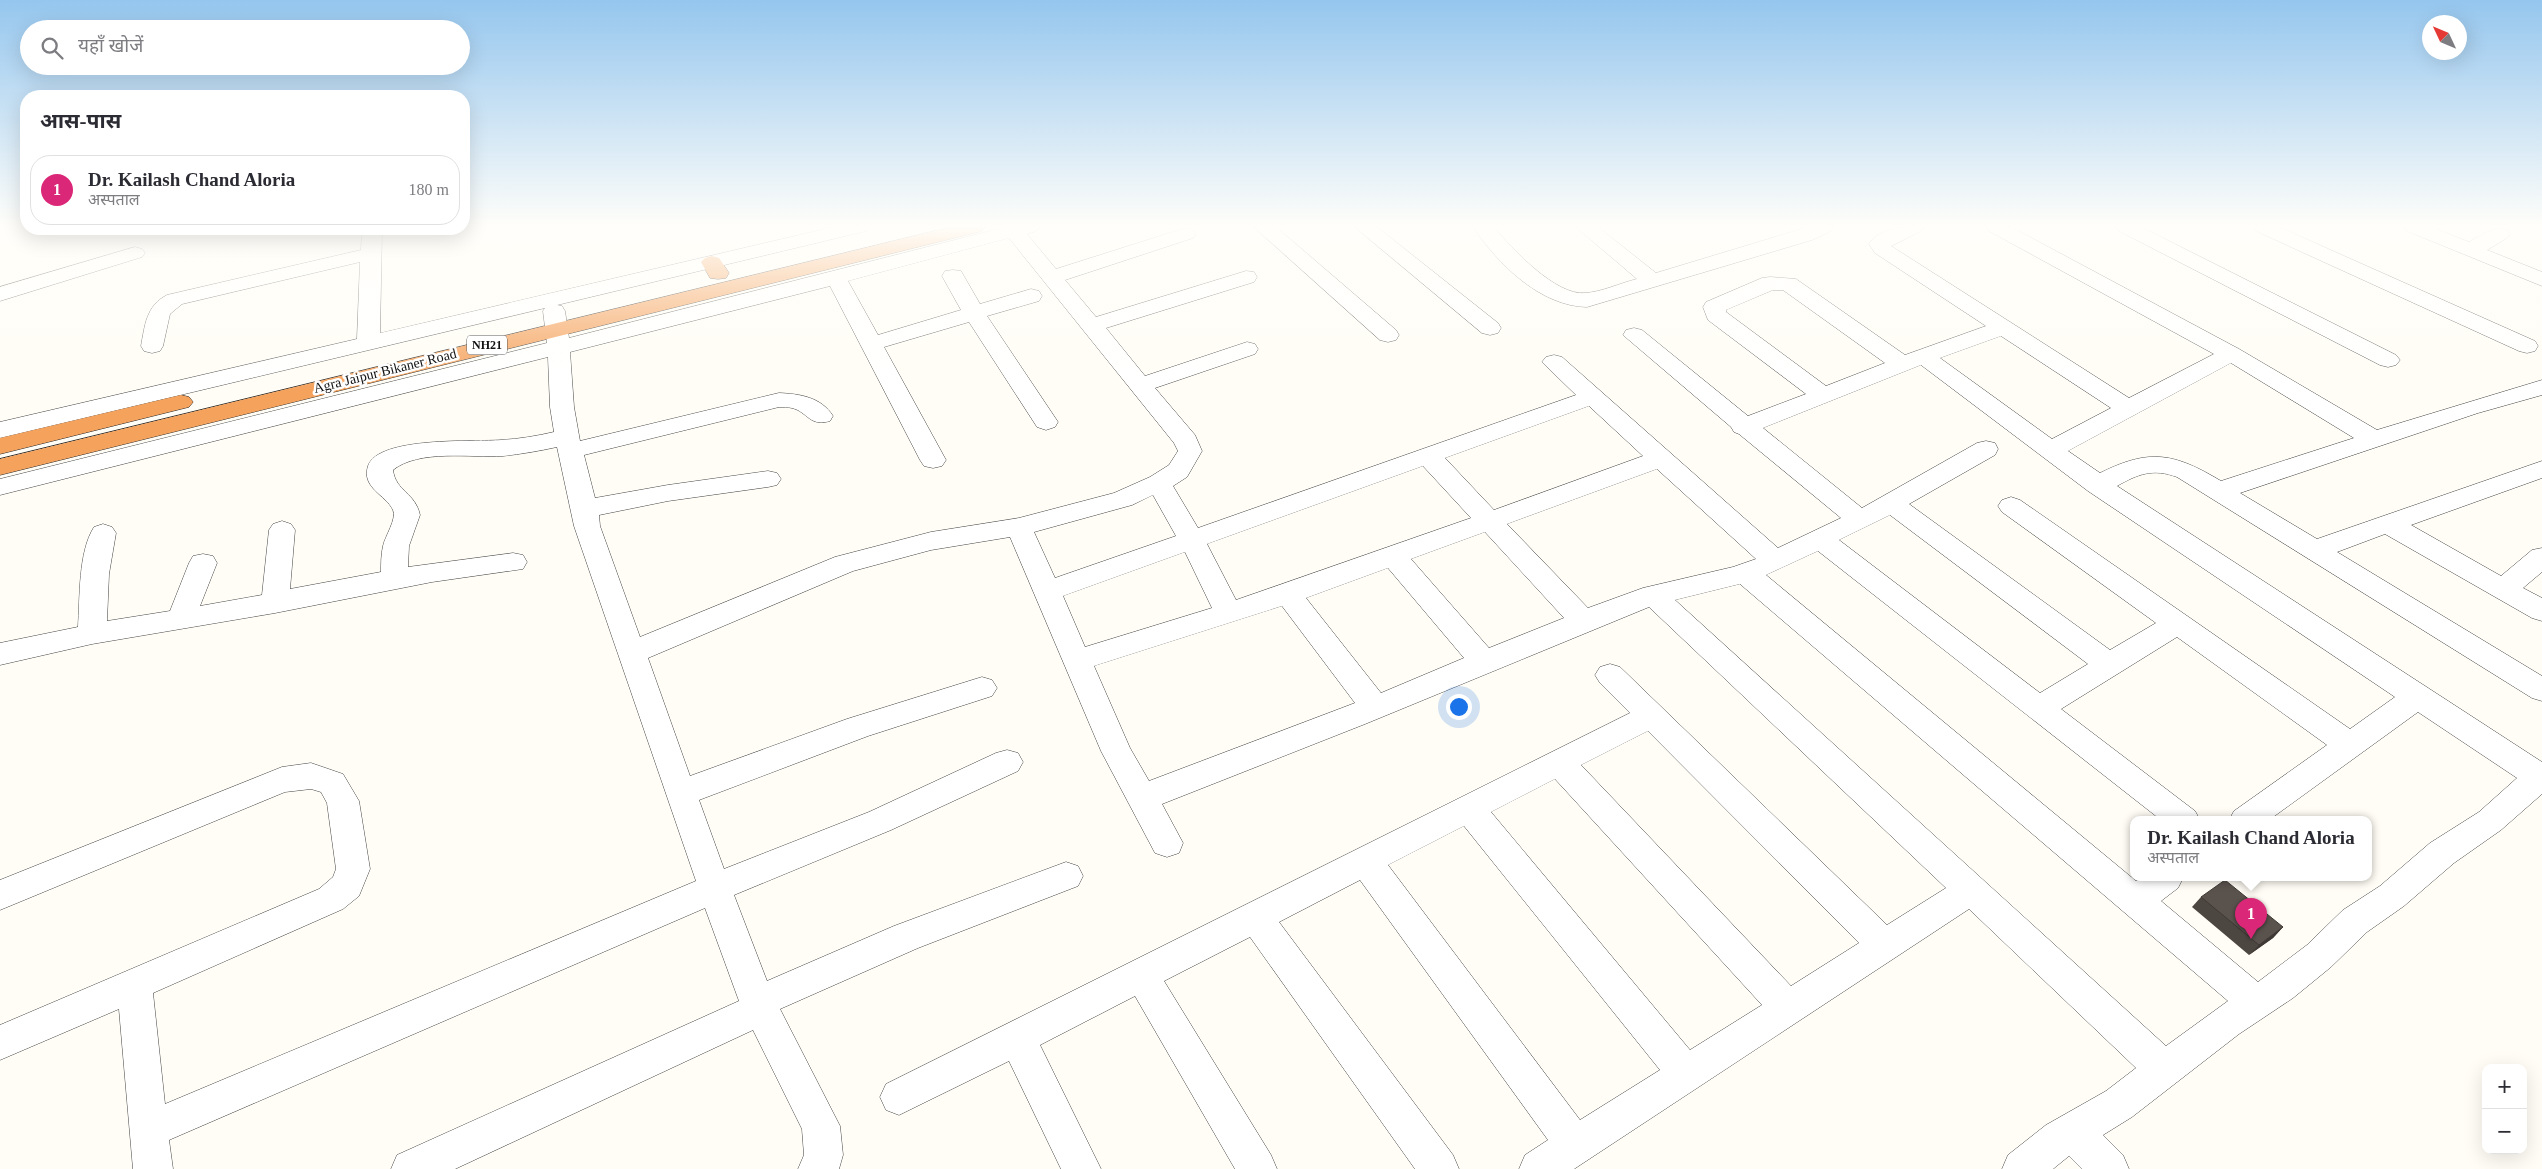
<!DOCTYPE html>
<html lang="hi">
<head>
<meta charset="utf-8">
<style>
  body { margin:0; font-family:"Times New Roman","Noto Sans Devanagari",serif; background:#f7f7f7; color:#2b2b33 }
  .controls { position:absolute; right:15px; bottom:15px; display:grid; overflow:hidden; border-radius:10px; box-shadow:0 5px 20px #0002 }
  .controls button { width:45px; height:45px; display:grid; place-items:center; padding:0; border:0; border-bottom:1px solid #e1e1e2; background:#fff; color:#2b2b33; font:25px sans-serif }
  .compass { position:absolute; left:2422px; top:15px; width:45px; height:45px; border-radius:50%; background:#fff; box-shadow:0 5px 20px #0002; rotate:314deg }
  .you { position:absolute; left:1458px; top:706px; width:18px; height:18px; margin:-12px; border:4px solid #fff; border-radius:50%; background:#1a73e8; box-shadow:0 0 0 8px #1a73e833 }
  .badge { display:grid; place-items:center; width:32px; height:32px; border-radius:50%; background:#db2777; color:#fff; font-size:16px; font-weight:700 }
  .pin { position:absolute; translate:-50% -41px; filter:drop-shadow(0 1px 2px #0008) }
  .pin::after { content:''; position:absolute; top:26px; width:18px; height:15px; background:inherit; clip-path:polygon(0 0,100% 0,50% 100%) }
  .popup { position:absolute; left:2130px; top:816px; width:242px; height:65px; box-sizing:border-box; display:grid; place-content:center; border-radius:10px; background:#fff; filter:drop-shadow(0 1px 4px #0005); font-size:16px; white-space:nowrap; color:#7c7c81 }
  .popup b { font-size:19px; color:#2b2b33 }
  .popup::after { content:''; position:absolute; left:50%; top:100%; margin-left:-10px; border:10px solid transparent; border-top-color:#fff }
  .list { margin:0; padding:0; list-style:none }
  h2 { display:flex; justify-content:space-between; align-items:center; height:65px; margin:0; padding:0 20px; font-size:21px }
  h2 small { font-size:16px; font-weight:400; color:#7c7c81 }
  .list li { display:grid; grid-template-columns:32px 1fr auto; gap:15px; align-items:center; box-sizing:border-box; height:70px; margin:0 10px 10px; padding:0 10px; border:1px solid #e1e1e2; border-radius:20px }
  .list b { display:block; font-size:19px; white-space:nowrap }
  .list p { margin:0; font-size:16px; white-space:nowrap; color:#7c7c81 }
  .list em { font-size:16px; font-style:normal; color:#7c7c81 }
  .icon { flex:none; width:28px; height:28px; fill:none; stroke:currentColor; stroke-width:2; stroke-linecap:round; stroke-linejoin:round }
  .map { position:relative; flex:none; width:2542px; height:1169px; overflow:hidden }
  .search { position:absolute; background:#fff; box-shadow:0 5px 20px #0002; left:20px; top:20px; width:450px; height:55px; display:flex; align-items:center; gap:12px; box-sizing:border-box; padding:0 18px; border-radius:28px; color:#7c7c81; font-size:19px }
  .panel { position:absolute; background:#fff; box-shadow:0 5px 20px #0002; left:20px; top:90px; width:450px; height:145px; border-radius:20px }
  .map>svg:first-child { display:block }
</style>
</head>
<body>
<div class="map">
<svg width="2542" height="1169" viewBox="0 0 2542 1169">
  <rect width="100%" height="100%" fill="#fffdf5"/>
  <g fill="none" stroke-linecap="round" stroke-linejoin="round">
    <g stroke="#444" stroke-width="1">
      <g id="minor">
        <path d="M 834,227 L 869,227 L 866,231 L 557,305 L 562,306 L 565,311 L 569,338 L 1006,227 L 1039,227 L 1036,231 L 1027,234 L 1056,269 L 1179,230 L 1186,228 L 1193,230 L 1196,234 L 1193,238 L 1065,280 L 1096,317 L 1246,271 L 1254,272 L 1257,277 L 1254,282 L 1106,328 L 1145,376 L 1247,342 L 1255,344 L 1258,349 L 1255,354 L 1155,388 L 1195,435 L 1202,451 L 1187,477 L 1173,486 L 1198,528 L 1576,395 L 1542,362 L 1546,357 L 1554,355 L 1562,357 L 1778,548 L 1841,518 L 1739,434 L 1734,432 L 1731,427 L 1623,335 L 1626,330 L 1634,328 L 1642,330 L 1748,416 L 1806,394 L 1708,320 L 1703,307 L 1706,302 L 1762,278 L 1770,277 L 1796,279 L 1905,355 L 1986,326 L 1875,253 L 1869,244 C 1880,227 1906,226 1924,227 L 1921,231 L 1891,246 L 2129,398 L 2214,354 L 1989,231 L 1986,227 L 2011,227 L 2239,349 L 2377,430 L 2542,380 L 2542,395 L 2478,413 L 2240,493 L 2317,539 L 2542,461 L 2542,478 L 2411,525 L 2501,576 L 2532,550 L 2542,548 L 2542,572 L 2523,588 L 2542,598 L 2542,621 L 2532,618 L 2385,534 L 2337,552 L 2542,676 L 2542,701 L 2532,698 L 2177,477 C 2153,468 2138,474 2117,486 L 2542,762 L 2542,794 L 2501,830 L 2454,863 L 2404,906 L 2367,932 L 2331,967 L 2293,998 L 2239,1034 L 2132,1117 L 2103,1135 L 2123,1155 L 2129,1169 L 2082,1169 L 2069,1156 L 2053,1169 L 2002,1169 L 2008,1155 L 2046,1125 L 2106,1091 L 2136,1068 L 1969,909 L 1574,1169 L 1519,1169 L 1525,1155 L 1548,1140 L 1360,880 L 1279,922 L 1453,1155 L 1459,1169 L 1415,1169 L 1250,937 L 1164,981 L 1271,1155 L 1277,1169 L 1235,1169 L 1135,996 L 1040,1045 L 1101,1169 L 1061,1169 L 1009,1061 L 899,1115 L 886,1110 L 880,1097 L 886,1084 L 1630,713 L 1600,683 L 1595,675 L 1600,667 L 1610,664 L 1620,667 L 1887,925 L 1946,888 L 1649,607 L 1365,724 L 1162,804 L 1183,843 L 1179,853 L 1167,857 L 1155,853 L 1101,751 L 1010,537 L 931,550 L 853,571 L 648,658 L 690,776 L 847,719 L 982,677 L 992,680 L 997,688 L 992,696 L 868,736 L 699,800 L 724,869 L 869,812 L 996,753 L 1007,750 L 1018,753 L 1023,762 L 1018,771 L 891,830 L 734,895 L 767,981 L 894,926 L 1066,862 L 1078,866 L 1083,876 L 1078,886 L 918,948 L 780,1009 L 840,1126 L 843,1155 L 839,1169 L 798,1169 L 804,1155 L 802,1129 L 753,1030 L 455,1169 L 391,1169 L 397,1155 L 739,1001 L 705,908 L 169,1140 L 173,1169 L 133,1169 L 119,1009 L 0,1060 L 0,1025 L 319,889 L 333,877 L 336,869 L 327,803 L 321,792 L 311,789 L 285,792 L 0,910 L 0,880 L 282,767 L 311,763 L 343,774 L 359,801 L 370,869 L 359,896 L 343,909 L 153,993 L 165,1104 L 696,881 L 574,526 L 557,447 C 539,451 521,454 503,456 C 471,458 419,449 393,470 C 396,492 415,492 420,515 L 409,546 L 408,567 L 513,553 L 523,555 L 527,562 L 523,569 L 432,582 L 275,613 L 92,644 L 0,665 L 0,643 L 78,627 C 80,598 78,552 94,527 L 103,524 L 112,527 L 116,533 L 109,574 L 107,621 L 170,611 L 189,563 L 193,556 L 203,554 L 213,556 L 217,563 L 200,606 L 262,595 L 269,530 L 273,524 L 282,521 L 291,524 L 295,530 L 290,589 L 381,572 C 381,564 381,554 383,546 C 385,536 397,519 393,510 C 386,495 361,488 368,466 C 378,436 476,442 501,440 C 519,439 537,436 554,432 L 550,407 L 548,357 L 0,495 L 0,479 L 547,343 L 543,311 L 545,308 L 0,438 L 0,422 L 357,339 L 360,262 L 182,304 L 170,314 L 163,346 L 160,351 L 152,353 L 144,351 L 141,346 C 145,325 146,306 167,295 L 361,250 L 362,229 L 382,229 L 380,333 ZM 1009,238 L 1174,443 L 1178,451 L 1169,465 L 1150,477 L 1114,493 L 1019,518 L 931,532 L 835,557 L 640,637 L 600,526 L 599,515 L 668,501 L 768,487 L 777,485 L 781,479 L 777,473 L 768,471 L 668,485 L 595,498 L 584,455 L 779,407 C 783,407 788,407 792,408 C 808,412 809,427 830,421 L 833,416 C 821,397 800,394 779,393 L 580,441 L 574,407 L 570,352 L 830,286 L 920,460 L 924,466 L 933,468 L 942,466 L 946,460 L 884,347 L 969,322 L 1037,427 L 1046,430 L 1055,427 L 1058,422 L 987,316 L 1039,301 L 1042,296 L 1039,291 L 1031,289 L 980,304 L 961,271 L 953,270 L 945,271 L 942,276 L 961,310 L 878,335 L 848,281 ZM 1773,290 L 1783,290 L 1885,363 L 1826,386 L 1726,312 L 1726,310 ZM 2001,336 L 2111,408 L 2052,439 L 1940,358 ZM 2231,363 L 2354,438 L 2221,481 C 2174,453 2150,448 2100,473 L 2068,451 ZM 1921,365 L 2088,491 L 2395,697 L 2350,729 L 2020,500 L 2011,497 L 2002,500 L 1998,506 L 2002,512 L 2156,623 L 2110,650 L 1909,504 L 1995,455 L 1998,449 L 1995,443 L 1986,441 L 1977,443 L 1862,508 L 1763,428 ZM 1589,406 L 1643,456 L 1494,510 L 1445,458 ZM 1423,466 L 1471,518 L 1236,600 L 1207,544 ZM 1657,469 L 1756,559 L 1733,567 L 1643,588 L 1588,608 L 1507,524 ZM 1153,495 L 1176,536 L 1055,578 L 1034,532 L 1132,505 ZM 1890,515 L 2088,664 L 2040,693 L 1839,540 ZM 1485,532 L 1564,618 L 1489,648 L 1411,559 ZM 1818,551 L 2161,820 L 2200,820 L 2195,811 L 2061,709 L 2177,637 L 2327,745 L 2234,811 L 2229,820 L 2269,820 L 2418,712 L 2517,778 L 2479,812 L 2430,843 L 2380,886 L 2343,910 L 2307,945 L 2258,982 L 2161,901 L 2178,888 L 2183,878 L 2141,878 L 2136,881 L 1766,575 ZM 1185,552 L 1212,608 L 1085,647 L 1063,596 ZM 1388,568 L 1464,658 L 1381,693 L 1306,598 ZM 1740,584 L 2228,1001 L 2166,1046 L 1675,600 ZM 1282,606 L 1355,703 L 1149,781 L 1130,748 L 1094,666 ZM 1648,731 L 1859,943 L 1791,986 L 1581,765 ZM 1555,779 L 1762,1005 L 1690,1050 L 1491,812 ZM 1464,826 L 1660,1070 L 1580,1120 L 1388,865 Z"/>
        <path d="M 1254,227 L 1276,227 L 1396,330 L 1399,335 L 1396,340 L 1388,342 L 1380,340 Z"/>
        <path d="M 1355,227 L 1377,227 L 1498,323 L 1501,328 L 1498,333 L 1490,335 L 1482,333 Z"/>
        <path d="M 1473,227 L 1494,227 C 1511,248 1556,296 1585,293 C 1602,292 1620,283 1637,279 L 1576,227 L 1598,227 L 1656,273 L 1808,227 L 1834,227 L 1831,231 L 1812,240 L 1587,307 C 1540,306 1498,264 1473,227 Z"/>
        <path d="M 2116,227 L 2141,227 L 2396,355 L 2400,360 L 2396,365 L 2388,367 L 2380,365 L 2119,231 Z"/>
        <path d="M 2253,227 L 2279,227 L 2535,341 L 2538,346 L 2535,351 L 2527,353 L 2519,351 L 2256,231 Z"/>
        <path d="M 2404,227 L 2431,227 L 2469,242 C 2481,236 2493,226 2507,230 L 2510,234 L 2507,238 L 2487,250 L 2542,272 L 2542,286 L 2407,231 Z"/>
        <path d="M 135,247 L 142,249 L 145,253 L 142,257 L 0,301 L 0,287 Z"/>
      </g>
    </g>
    <g stroke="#222" stroke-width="1">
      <g id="highway">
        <path d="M 951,227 L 985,227 L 982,231 L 0,475 L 0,459 Z"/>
        <path d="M 712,256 L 719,258 L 729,273 L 726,278 L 718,279 L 710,278 L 701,262 L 705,258 Z"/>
        <path d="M 181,395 L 189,397 L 193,402 L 189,407 L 0,454 L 0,438 Z"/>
      </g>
    </g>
    <use href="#minor" fill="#fff" fill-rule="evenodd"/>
    <use href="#highway" fill="#f5a25d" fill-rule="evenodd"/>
  </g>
  <path fill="#4d4742" d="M 2201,897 L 2283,927 L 2273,938 L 2249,955 L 2192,907 Z"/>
  <path fill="#3f3936" d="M 2283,927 L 2273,938 L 2249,955 L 2259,945 Z"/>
  <path fill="#5a524d" stroke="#3f3936" d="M 2225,880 L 2283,927 L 2259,945 L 2201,897 Z"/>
  <linearGradient id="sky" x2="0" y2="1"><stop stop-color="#95c6ee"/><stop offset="0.58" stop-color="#fffefa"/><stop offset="1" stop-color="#fffefa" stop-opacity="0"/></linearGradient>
  <rect width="2542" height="390" fill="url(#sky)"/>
  <g text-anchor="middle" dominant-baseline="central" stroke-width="5" stroke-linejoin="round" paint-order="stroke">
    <rect fill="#fff" stroke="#585858" stroke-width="1" x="467" y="335.5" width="40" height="19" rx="4"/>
    <g font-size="12" font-weight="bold" fill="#111">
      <text x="487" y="345">NH21</text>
    </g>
    <g font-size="14" fill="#111" stroke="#fff">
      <text transform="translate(385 371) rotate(-14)">Agra Jaipur Bikaner Road</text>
    </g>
  </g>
</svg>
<div class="controls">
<button>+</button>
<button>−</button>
</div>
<svg class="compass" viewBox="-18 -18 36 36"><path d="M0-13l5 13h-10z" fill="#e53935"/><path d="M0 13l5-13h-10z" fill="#7c7c81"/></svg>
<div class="you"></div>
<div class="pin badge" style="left:2251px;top:939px">1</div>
<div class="popup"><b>Dr. Kailash Chand Aloria</b>अस्पताल</div>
<div class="search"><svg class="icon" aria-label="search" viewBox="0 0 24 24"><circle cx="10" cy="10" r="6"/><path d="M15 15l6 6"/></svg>यहाँ खोजें</div>
<section class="panel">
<h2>आस-पास<small></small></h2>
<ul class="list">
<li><span class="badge">1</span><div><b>Dr. Kailash Chand Aloria</b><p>अस्पताल</p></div><em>180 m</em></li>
</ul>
</section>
</div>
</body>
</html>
